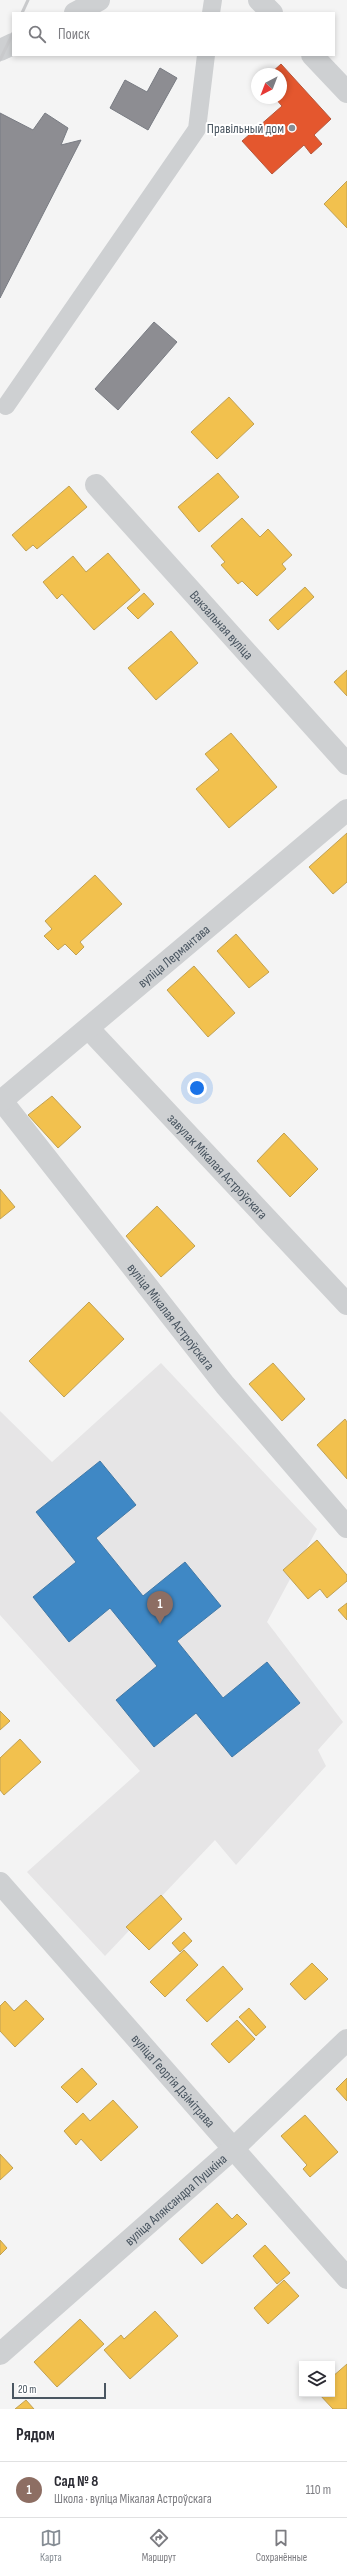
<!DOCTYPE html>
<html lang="ru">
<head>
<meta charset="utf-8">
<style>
  body { margin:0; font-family:"Sofia Sans Condensed",sans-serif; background:#f2f2f3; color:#2b2b33 }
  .controls { position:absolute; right:12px; bottom:12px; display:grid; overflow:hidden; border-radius:0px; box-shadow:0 2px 6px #0003 }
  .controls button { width:36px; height:36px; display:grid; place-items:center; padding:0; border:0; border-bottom:1px solid #e1e1e2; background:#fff; color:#2b2b33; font:20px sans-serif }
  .compass { position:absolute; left:251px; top:68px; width:36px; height:36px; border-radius:50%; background:#fff; box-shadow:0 2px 6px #0003; rotate:222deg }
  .scale { position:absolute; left:12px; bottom:10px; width:94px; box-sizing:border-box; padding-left:4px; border:2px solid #4a5661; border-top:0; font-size:11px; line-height:14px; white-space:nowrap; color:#4a5661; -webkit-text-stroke:3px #fff; paint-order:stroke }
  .you { position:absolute; left:197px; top:1088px; width:14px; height:14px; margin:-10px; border:3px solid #fff; border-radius:50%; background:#1a73e8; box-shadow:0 0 0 6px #1a73e833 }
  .badge { display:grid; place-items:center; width:26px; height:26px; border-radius:50%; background:#868d94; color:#fff; font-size:13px; font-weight:700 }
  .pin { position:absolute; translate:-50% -33px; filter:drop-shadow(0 1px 2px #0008) }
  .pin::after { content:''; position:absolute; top:21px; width:14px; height:12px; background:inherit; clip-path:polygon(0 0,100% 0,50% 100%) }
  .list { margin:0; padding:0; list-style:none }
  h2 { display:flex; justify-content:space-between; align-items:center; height:52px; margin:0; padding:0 16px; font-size:17px }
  h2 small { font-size:13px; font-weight:400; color:#7c7c81 }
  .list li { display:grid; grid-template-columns:26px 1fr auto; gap:12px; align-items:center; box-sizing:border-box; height:56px; padding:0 16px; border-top:1px solid #e1e1e2 }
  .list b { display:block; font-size:15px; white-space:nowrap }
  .list p { margin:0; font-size:13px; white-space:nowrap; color:#7c7c81 }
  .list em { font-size:13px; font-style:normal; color:#7c7c81 }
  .icon { flex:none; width:22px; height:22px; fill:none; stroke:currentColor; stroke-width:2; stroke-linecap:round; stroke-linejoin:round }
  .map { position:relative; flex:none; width:347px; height:2409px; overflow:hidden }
  .search { position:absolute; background:#fff; box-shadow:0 2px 6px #0003; left:12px; right:12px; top:12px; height:44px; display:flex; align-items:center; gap:10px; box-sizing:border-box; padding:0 14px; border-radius:0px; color:#7c7c81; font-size:15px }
  .sheet { height:108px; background:#fff }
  nav { display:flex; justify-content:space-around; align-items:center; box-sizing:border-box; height:56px; border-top:1px solid #e1e1e2; background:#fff; font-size:11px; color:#7c7c81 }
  nav a { display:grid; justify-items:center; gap:2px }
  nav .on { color:#868d94 }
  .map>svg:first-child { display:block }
</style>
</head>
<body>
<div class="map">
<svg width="347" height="2409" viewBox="0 0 347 2409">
  <rect width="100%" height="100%" fill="#f4f4f4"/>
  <path fill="#e6e5e6" d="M 161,1363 L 317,1529 L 267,1622 L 343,1722 L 318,1750 L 326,1766 L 236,1865 L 215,1840 L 105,1956 L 27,1872 L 140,1771 L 0,1615 L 0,1411 L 52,1462 Z"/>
  <g fill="#f2c14e" stroke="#c0a154">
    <path d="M 347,181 L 347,228 L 324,204 Z"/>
    <path d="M 229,397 L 254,424 L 217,459 L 191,432 Z"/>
    <path d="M 218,473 L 239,497 L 199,532 L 178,507 Z"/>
    <path d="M 69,486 L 87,507 L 37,549 L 33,545 L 26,551 L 12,535 Z"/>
    <path d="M 242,518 L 260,537 L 268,529 L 292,555 L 282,564 L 286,569 L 257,596 L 242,581 L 238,584 L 221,565 L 225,562 L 211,546 Z"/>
    <path d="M 108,553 L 140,590 L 94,630 L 62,594 L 57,599 L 43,582 L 73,556 L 86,572 Z"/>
    <path d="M 305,587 L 314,597 L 278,630 L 269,620 Z"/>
    <path d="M 144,593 L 154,604 L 138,619 L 127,608 Z"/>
    <path d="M 171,631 L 198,663 L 156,700 L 128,668 Z"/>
    <path d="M 347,670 L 347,696 L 334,682 Z"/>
    <path d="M 231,733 L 277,787 L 229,828 L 196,789 L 219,770 L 205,754 Z"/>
    <path d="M 347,833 L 347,882 L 333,894 L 309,867 Z"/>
    <path d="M 95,875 L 122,904 L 80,942 L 84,947 L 76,955 L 65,944 L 58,950 L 44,936 L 52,929 L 45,921 Z"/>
    <path d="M 236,934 L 269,972 L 249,988 L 217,951 Z"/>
    <path d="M 194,966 L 235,1013 L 208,1037 L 167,990 Z"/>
    <path d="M 52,1096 L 81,1127 L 58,1148 L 28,1115 Z"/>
    <path d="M 284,1133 L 318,1169 L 290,1197 L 257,1161 Z"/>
    <path d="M 0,1189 L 15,1207 L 0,1219 Z"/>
    <path d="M 157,1206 L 195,1246 L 161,1277 L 126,1236 Z"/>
    <path d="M 89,1302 L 124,1339 L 64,1397 L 29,1361 Z"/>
    <path d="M 273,1363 L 305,1399 L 282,1421 L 249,1384 Z"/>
    <path d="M 345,1419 L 347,1422 L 347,1479 L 317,1445 Z"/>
    <path d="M 317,1540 L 347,1575 L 347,1581 L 327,1598 L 320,1589 L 308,1599 L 283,1570 Z"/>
    <path d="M 347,1603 L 347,1620 L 338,1610 Z"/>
    <path d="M 0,1711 L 10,1721 L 0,1730 Z"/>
    <path d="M 20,1739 L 41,1762 L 4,1795 L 0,1790 L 0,1758 Z"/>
    <path d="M 161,1895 L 182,1919 L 149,1950 L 126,1927 Z"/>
    <path d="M 184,1932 L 192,1941 L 180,1952 L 172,1943 Z"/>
    <path d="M 184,1950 L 198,1965 L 165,1997 L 150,1982 Z"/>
    <path d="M 312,1963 L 328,1979 L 305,2000 L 290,1984 Z"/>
    <path d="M 223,1966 L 243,1989 L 207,2022 L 186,2000 Z"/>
    <path d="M 26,2000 L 44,2019 L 15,2047 L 0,2031 L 0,2006 L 5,2001 L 14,2011 Z"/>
    <path d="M 249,2008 L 266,2027 L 256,2036 L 239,2017 Z"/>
    <path d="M 237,2020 L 255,2039 L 229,2063 L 211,2044 Z"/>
    <path d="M 82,2068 L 97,2084 L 77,2103 L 61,2087 Z"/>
    <path d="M 347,2078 L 347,2101 L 336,2089 Z"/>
    <path d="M 113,2100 L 138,2127 L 101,2161 L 81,2139 L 76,2145 L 64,2131 L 83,2113 L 90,2121 Z"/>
    <path d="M 305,2115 L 338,2152 L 310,2177 L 303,2169 L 307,2165 L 281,2136 Z"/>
    <path d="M 0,2154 L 13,2168 L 0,2180 Z"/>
    <path d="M 217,2203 L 232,2219 L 237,2214 L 247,2224 L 202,2264 L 179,2239 Z"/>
    <path d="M 0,2240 L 7,2248 L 0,2255 Z"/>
    <path d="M 265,2245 L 290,2273 L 277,2284 L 253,2256 Z"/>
    <path d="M 284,2280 L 299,2296 L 268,2324 L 254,2308 Z"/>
    <path d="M 155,2311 L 178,2336 L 130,2379 L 104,2350 L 121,2335 L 124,2339 Z"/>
    <path d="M 80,2319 L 104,2344 L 57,2387 L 34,2362 Z"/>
    <path d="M 347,2364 L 347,2409 L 333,2409 L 319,2394 L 332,2394 L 332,2377 Z"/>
    <path d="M 26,2400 L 34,2409 L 15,2409 Z"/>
  </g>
  <path fill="#e4572e" stroke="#b6573d" d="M 281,64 L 331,119 L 314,135 L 322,144 L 311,154 L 304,145 L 272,174 L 242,141 L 282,106 L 275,98 L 281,98 L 281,74 L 270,74 Z"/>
  <path fill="#3f88c5" stroke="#4279a7" d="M 100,1461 L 136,1505 L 96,1538 L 143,1596 L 185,1562 L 221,1606 L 177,1641 L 223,1698 L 267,1662 L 300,1703 L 232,1757 L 196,1713 L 154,1747 L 116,1700 L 157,1666 L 110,1608 L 69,1642 L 33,1597 L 76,1562 L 36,1512 Z"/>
  <g fill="#8d8d92" stroke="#797c83">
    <path d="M 160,68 L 177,78 L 148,130 L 110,108 L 125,80 L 147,92 Z"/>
    <path d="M 0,113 L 33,130 L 45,113 L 68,128 L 61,145 L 81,140 L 0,298 Z"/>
    <path d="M 154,322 L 177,342 L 118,410 L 95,389 Z"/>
  </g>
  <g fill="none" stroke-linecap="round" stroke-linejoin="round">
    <g stroke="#ced0d2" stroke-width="18">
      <path d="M 211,13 L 213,0"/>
      <path d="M 6,406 L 197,129 L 206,55"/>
    </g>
    <g stroke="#ced0d2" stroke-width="22">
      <path d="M 259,0 L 272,13"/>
      <path d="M 75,13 L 99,0"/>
      <path d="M 0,50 L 13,44"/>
      <path d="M 312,55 L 347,92"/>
      <path id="s1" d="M 96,485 L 347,764"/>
      <path id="s2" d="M 89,1029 L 347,1304"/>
      <path id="s3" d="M 2,1101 L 225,1385 L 347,1527"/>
      <path id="s4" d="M 0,1102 L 347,810"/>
      <path id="s5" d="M 0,1883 L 347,2278"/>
      <path id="s6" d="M 0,2354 L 234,2148 L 347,2040"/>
    </g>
    <g stroke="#c9cacc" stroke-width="3">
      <path d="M 22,13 L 28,0"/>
      <path d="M 0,60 L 13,33"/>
    </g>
  </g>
  <circle fill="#868d94" stroke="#fff" stroke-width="1.5" cx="292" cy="128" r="4"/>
  <g text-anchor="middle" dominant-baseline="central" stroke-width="4" stroke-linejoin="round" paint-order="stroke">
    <g font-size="14" fill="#4a5661" stroke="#fff" text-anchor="end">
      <text x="284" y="128">Правільный дом</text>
    </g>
    <g font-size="14" fill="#4a5661" stroke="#fff">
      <text stroke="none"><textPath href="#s1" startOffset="188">Вакзальная вуліца</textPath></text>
      <text stroke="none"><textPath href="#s4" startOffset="227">вуліца Лермантава</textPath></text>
      <text stroke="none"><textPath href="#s2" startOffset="188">завулак Мікалая Астроўскага</textPath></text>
      <text stroke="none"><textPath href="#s3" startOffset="274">вуліца Мікалая Астроўскага</textPath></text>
      <text stroke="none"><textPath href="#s5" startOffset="263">вуліца Георгія Дзімітрава</textPath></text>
      <text stroke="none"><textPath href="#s6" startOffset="234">вуліца Аляксандра Пушкіна</textPath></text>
    </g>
  </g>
</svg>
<div class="controls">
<button><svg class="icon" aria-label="layers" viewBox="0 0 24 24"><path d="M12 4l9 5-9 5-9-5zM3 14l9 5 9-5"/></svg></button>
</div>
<svg class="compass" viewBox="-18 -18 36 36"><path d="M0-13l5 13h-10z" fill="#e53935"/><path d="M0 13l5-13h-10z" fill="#7c7c81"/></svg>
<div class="scale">20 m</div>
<div class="you"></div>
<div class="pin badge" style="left:160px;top:1624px;background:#8d6e63">1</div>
<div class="search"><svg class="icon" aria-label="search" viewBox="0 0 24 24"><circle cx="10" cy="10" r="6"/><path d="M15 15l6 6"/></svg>Поиск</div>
</div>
<section class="sheet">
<h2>Рядом<small></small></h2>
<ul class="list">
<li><span class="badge" style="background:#8d6e63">1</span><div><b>Сад № 8</b><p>Школа · вуліца Мікалая Астроўскага</p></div><em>110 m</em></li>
</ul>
</section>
<nav>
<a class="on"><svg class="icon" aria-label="map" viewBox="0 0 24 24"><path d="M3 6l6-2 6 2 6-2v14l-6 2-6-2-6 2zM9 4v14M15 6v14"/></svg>Карта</a>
<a><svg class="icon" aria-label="directions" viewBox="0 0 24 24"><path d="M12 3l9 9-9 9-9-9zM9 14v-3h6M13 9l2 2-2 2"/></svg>Маршрут</a>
<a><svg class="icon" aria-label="saved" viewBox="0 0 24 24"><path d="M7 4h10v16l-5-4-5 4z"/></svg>Сохранённые</a>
</nav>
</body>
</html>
